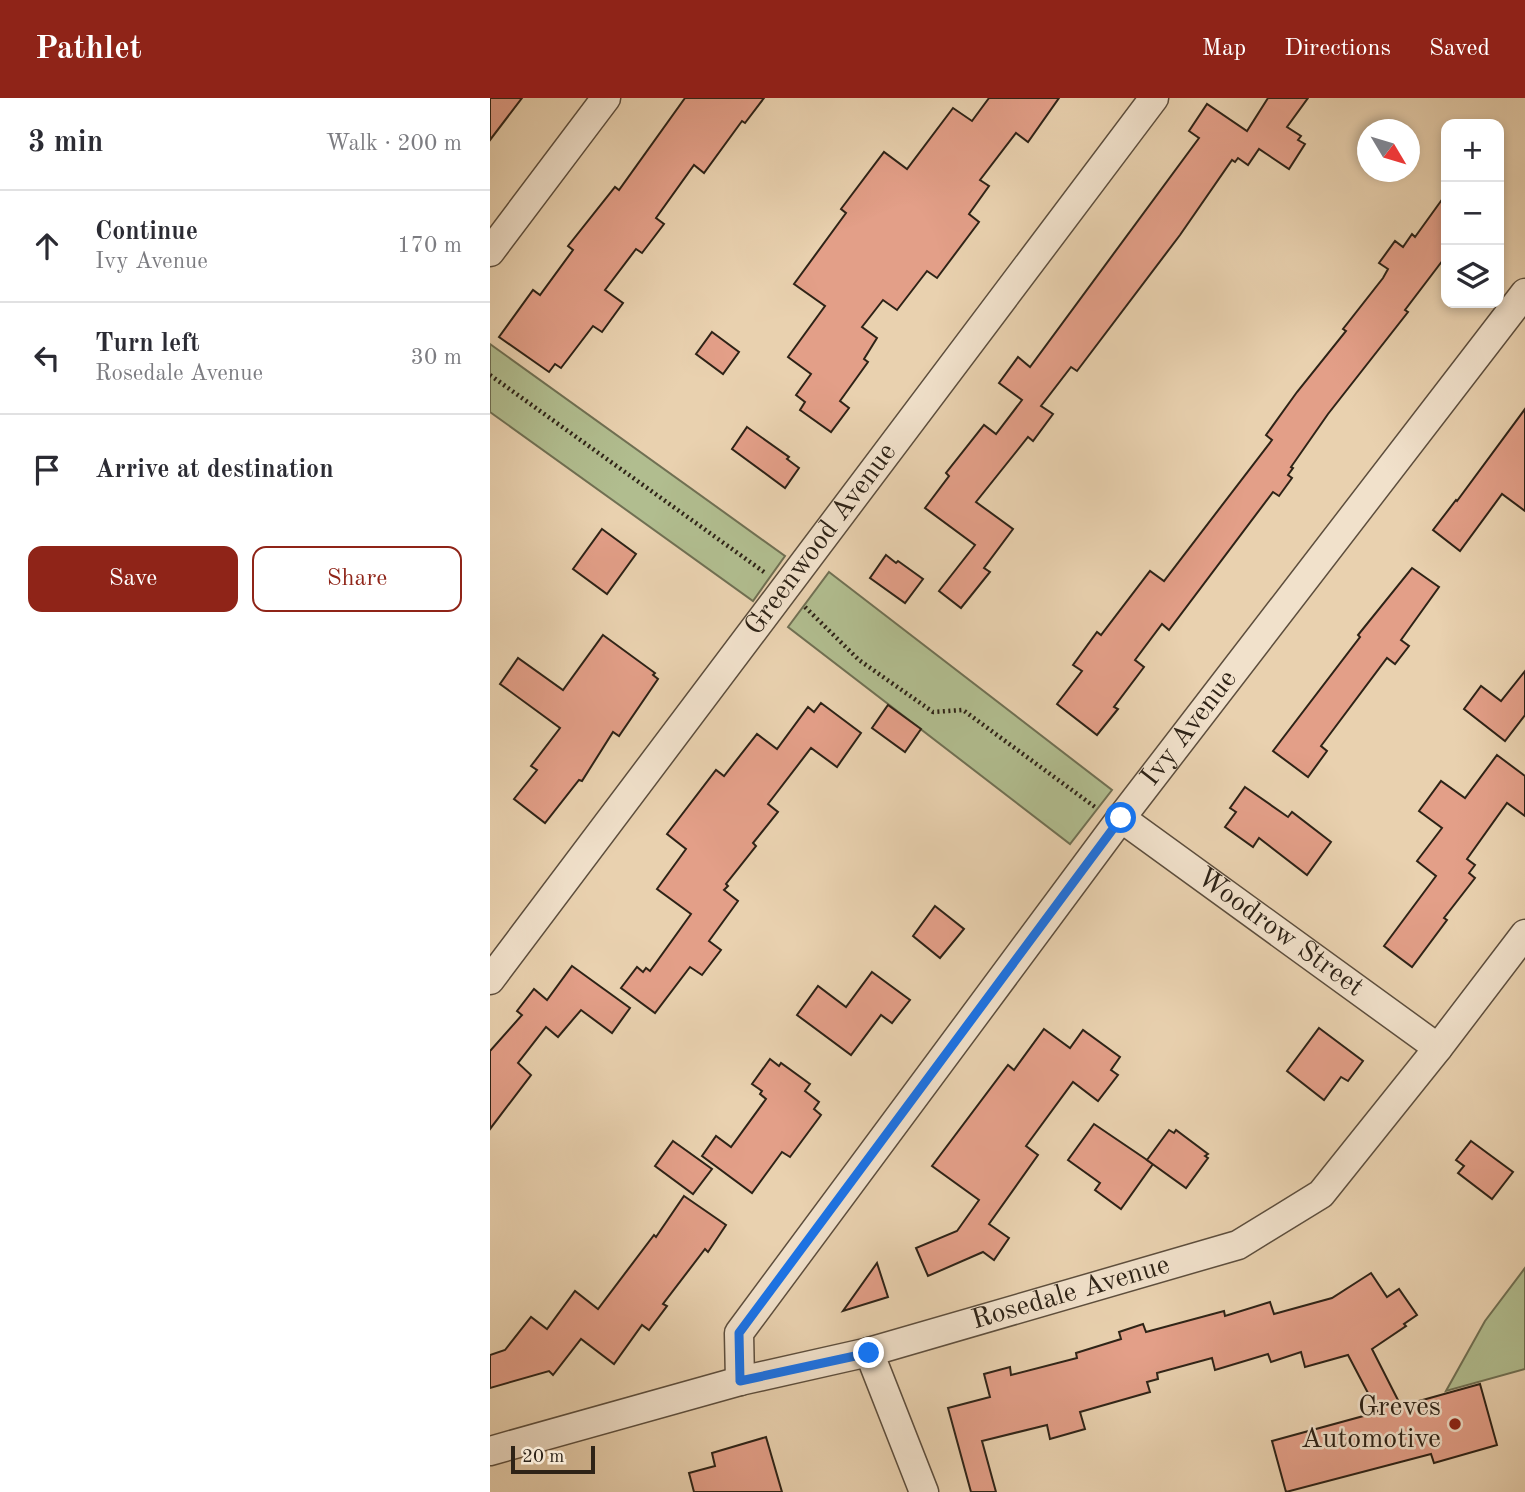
<!DOCTYPE html>
<html lang="en">
<head>
<meta charset="utf-8">
<style>
  body { margin:0; font-family:"Old Standard TT",serif; background:#f7f7f7; color:#2b2b33 }
  .controls { position:absolute; right:21px; top:21px; display:grid; overflow:hidden; border-radius:14px; box-shadow:0 4px 10px #0003 }
  .controls button { width:63px; height:63px; display:grid; place-items:center; padding:0; border:0; border-bottom:2px solid #e1e1e2; background:#fff; color:#2b2b33; font:35px sans-serif }
  .compass { position:absolute; left:867px; top:21px; width:63px; height:63px; border-radius:50%; background:#fff; box-shadow:0 4px 10px #0003; rotate:128deg }
  .scale { position:absolute; left:21px; bottom:18px; width:84px; box-sizing:border-box; padding-left:7px; border:4px solid #2e2317; border-top:0; font-size:19px; line-height:24px; white-space:nowrap; color:#2e2317; -webkit-text-stroke:5px #f1e1cb; paint-order:stroke }
  .stop { position:absolute; width:21px; height:21px; margin:-16px; border:5px solid #1a73e8; border-radius:50%; background:#fff }
  .stop.end { background:#1a73e8; border-color:#fff; box-shadow:0 2px 7px #0008 }
  .list { margin:0; padding:0; list-style:none }
  h2 { display:flex; justify-content:space-between; align-items:center; height:91px; margin:0; padding:0 28px; font-size:30px }
  h2 small { font-size:23px; font-weight:400; color:#7c7c81 }
  .list li { display:grid; grid-template-columns:46px 1fr auto; gap:21px; align-items:center; box-sizing:border-box; height:112px; padding:0 28px; border-top:2px solid #e1e1e2 }
  .list b { display:block; font-size:26px; white-space:nowrap }
  .list p { margin:0; font-size:23px; white-space:nowrap; color:#7c7c81 }
  .list em { font-size:23px; font-style:normal; color:#7c7c81 }
  .actions { display:flex; gap:14px; padding:21px 28px }
  .actions a { flex:1; padding:16px 0; border:2px solid #8f2418; border-radius:14px; text-align:center; font-size:24px; color:#8f2418 }
  .actions .main { background:#8f2418; color:#fff }
  .icon { flex:none; width:38px; height:38px; fill:none; stroke:currentColor; stroke-width:2; stroke-linecap:round; stroke-linejoin:round }
  .map { position:relative; flex:none; width:1035px; height:1394px; overflow:hidden }
  header { display:flex; align-items:center; gap:42px; box-sizing:border-box; height:98px; padding:0 35px; background:#8f2418; color:#fff }
  header strong { font-size:33px }
  nav { display:flex; gap:38px; margin-inline-start:auto; font-size:24px }
  main { display:flex }
  aside { flex:1; background:#fff }
  .map>svg:first-child { display:block }
</style>
</head>
<body>
<header>
<strong>Pathlet</strong>
<nav><a>Map</a><a>Directions</a><a>Saved</a></nav>
</header>
<main>
<aside>
<h2>3 min<small>Walk · 200 m</small></h2>
<ul class="list">
<li><svg class="icon" aria-label="ahead" viewBox="0 0 24 24"><path d="M12 20V5M6 11l6-6 6 6"/></svg><div><b>Continue</b><p>Ivy Avenue</p></div><em>170 m</em></li>
<li><svg class="icon" aria-label="left" viewBox="0 0 24 24"><path d="M17 20v-9H6M10 6l-5 5 5 5"/></svg><div><b>Turn left</b><p>Rosedale Avenue</p></div><em>30 m</em></li>
<li><svg class="icon" aria-label="arrive" viewBox="0 0 24 24"><path d="M6 21V4h12l-3 4 3 4H6"/></svg><div><b>Arrive at destination</b></div></li>
</ul>
<div class="actions"><a class="main">Save</a><a>Share</a></div>
</aside>
<div class="map">
<svg width="1035" height="1394" viewBox="0 0 1035 1394">
  <rect width="100%" height="100%" fill="#e9d1af"/>
  <filter id="stains"><feTurbulence type="fractalNoise" baseFrequency=".00286" numOctaves="4"/><feColorMatrix values="0 0 0 0 .2 0 0 0 0 .09 0 0 0 0 .02 0 0 0 .5 -.17"/></filter>
  <radialGradient id="worn" r=".72"><stop offset=".6" stop-color="#630" stop-opacity="0"/><stop offset="1" stop-color="#630" stop-opacity=".3"/></radialGradient>
  <g fill="#b1bd8f" stroke="#707053" stroke-width="2">
    <path d="M 0,246 L 295,458 L 263,503 L 0,314 Z"/>
    <path d="M 339,474 L 622,692 L 580,746 L 298,529 Z"/>
    <path d="M 1035,1170 L 1035,1271 L 956,1293 L 995,1223 Z"/>
  </g>
  <g fill="#e39f88" stroke="#2e2317" stroke-width="2">
    <path d="M 0,0 L 32,0 L 0,42 Z"/>
    <path d="M 195,0 L 274,0 L 255,25 L 252,23 L 214,75 L 204,67 L 166,120 L 174,126 L 152,155 L 146,151 L 115,192 L 133,205 L 112,234 L 103,228 L 71,270 L 65,266 L 59,274 L 9,239 L 43,192 L 50,197 L 83,152 L 78,148 L 125,89 L 129,92 Z"/>
    <path d="M 499,0 L 569,0 L 538,44 L 526,35 L 490,82 L 499,88 L 479,116 L 489,124 L 447,180 L 437,173 L 407,212 L 393,202 L 372,229 L 387,240 L 374,261 L 378,264 L 350,303 L 359,310 L 341,334 L 310,312 L 315,304 L 306,297 L 321,276 L 298,259 L 335,208 L 304,186 L 356,115 L 351,111 L 394,54 L 417,71 L 463,10 L 482,23 Z"/>
    <path d="M 778,0 L 818,0 L 797,29 L 811,38 L 808,42 L 815,46 L 799,71 L 769,51 L 758,67 L 748,60 L 745,64 L 742,62 L 690,137 L 587,273 L 581,269 L 551,308 L 563,316 L 543,343 L 538,339 L 486,404 L 523,431 L 494,470 L 500,474 L 471,510 L 449,493 L 485,447 L 435,410 L 459,378 L 456,375 L 494,327 L 506,336 L 532,302 L 509,285 L 528,259 L 540,269 L 709,40 L 699,33 L 717,6 L 757,33 Z"/>
    <path d="M 956,96 L 956,158 L 915,212 L 918,214 L 838,316 L 801,369 L 803,370 L 798,377 L 802,380 L 789,398 L 783,394 L 679,532 L 672,526 L 645,562 L 654,569 L 624,609 L 628,611 L 607,637 L 567,606 L 592,573 L 583,567 L 607,534 L 611,537 L 660,473 L 674,483 L 782,342 L 776,337 L 807,294 L 856,233 L 853,231 L 893,180 L 898,171 L 889,165 L 905,143 L 913,149 L 922,136 L 925,139 Z"/>
    <path d="M 222,234 L 249,254 L 233,276 L 206,256 Z"/>
    <path d="M 1035,311 L 1035,413 L 1012,396 L 970,453 L 943,432 L 966,402 L 967,403 Z"/>
    <path d="M 257,329 L 299,359 L 297,361 L 309,370 L 295,390 L 242,351 Z"/>
    <path d="M 112,431 L 146,456 L 117,496 L 83,471 Z"/>
    <path d="M 396,457 L 406,465 L 408,463 L 433,481 L 415,505 L 380,480 Z"/>
    <path d="M 922,470 L 949,489 L 911,542 L 919,548 L 905,566 L 897,560 L 831,648 L 837,653 L 818,679 L 783,653 L 870,539 L 868,537 Z"/>
    <path d="M 113,537 L 165,575 L 163,577 L 168,581 L 129,638 L 123,634 L 92,683 L 89,682 L 55,725 L 24,701 L 47,672 L 41,668 L 70,630 L 10,586 L 28,560 L 73,592 Z"/>
    <path d="M 1035,573 L 1035,617 L 1015,643 L 974,611 L 991,588 L 1011,603 Z"/>
    <path d="M 331,605 L 371,635 L 347,669 L 321,650 L 278,706 L 288,714 L 263,745 L 266,748 L 236,786 L 238,788 L 234,792 L 248,803 L 219,843 L 231,852 L 212,877 L 200,869 L 165,915 L 131,890 L 147,869 L 153,874 L 156,870 L 160,873 L 201,816 L 167,791 L 196,751 L 177,736 L 226,672 L 234,678 L 267,636 L 287,651 L 318,609 L 324,614 Z"/>
    <path d="M 398,607 L 431,631 L 415,654 L 382,630 Z"/>
    <path d="M 1007,657 L 1035,678 L 1035,718 L 1017,705 L 977,761 L 985,767 L 979,775 L 985,780 L 954,820 L 957,822 L 922,869 L 894,848 L 946,778 L 927,763 L 952,730 L 929,713 L 951,683 L 975,700 Z"/>
    <path d="M 755,689 L 798,719 L 802,714 L 841,744 L 817,777 L 769,740 L 763,749 L 735,729 L 746,714 L 740,710 Z"/>
    <path d="M 445,808 L 474,831 L 450,860 L 423,838 Z"/>
    <path d="M 82,868 L 140,910 L 122,935 L 91,912 L 68,939 L 56,929 L 28,965 L 41,977 L 0,1031 L 0,953 L 32,917 L 27,913 L 44,891 L 57,902 Z"/>
    <path d="M 382,874 L 420,902 L 402,925 L 391,917 L 361,957 L 307,917 L 328,888 L 356,909 Z"/>
    <path d="M 829,930 L 873,963 L 858,983 L 851,979 L 834,1002 L 797,973 Z"/>
    <path d="M 554,931 L 580,950 L 593,932 L 630,959 L 621,972 L 628,977 L 608,1003 L 583,984 L 536,1048 L 548,1057 L 499,1126 L 519,1140 L 504,1162 L 493,1154 L 438,1178 L 426,1150 L 467,1133 L 489,1102 L 442,1068 L 518,967 L 524,972 Z"/>
    <path d="M 280,961 L 289,968 L 291,965 L 320,986 L 315,993 L 329,1004 L 324,1011 L 331,1017 L 300,1059 L 292,1054 L 262,1095 L 212,1058 L 226,1038 L 241,1049 L 276,1001 L 270,996 L 272,993 L 262,986 Z"/>
    <path d="M 604,1026 L 663,1066 L 631,1111 L 605,1092 L 610,1085 L 578,1062 Z"/>
    <path d="M 679,1032 L 684,1035 L 686,1032 L 718,1056 L 715,1058 L 718,1060 L 696,1090 L 657,1062 Z"/>
    <path d="M 183,1043 L 222,1071 L 203,1096 L 165,1068 Z"/>
    <path d="M 981,1043 L 1023,1074 L 1002,1101 L 968,1075 L 974,1068 L 966,1062 Z"/>
    <path d="M 194,1098 L 236,1127 L 218,1154 L 215,1151 L 173,1206 L 177,1208 L 159,1232 L 152,1227 L 124,1266 L 91,1241 L 63,1277 L 59,1273 L 0,1290 L 0,1257 L 15,1252 L 41,1219 L 57,1231 L 85,1193 L 108,1211 L 164,1137 L 166,1139 Z"/>
    <path d="M 387,1165 L 398,1199 L 353,1213 Z"/>
    <path d="M 881,1175 L 897,1199 L 909,1191 L 927,1217 L 914,1226 L 916,1228 L 882,1251 L 911,1308 L 990,1286 L 1007,1347 L 944,1365 L 941,1356 L 796,1394 L 782,1343 L 888,1314 L 858,1257 L 815,1269 L 811,1254 L 781,1264 L 778,1256 L 725,1272 L 722,1260 L 667,1275 L 668,1281 L 657,1284 L 660,1294 L 590,1314 L 595,1331 L 560,1341 L 557,1327 L 492,1343 L 506,1394 L 481,1394 L 458,1310 L 500,1299 L 494,1276 L 520,1269 L 521,1277 L 587,1260 L 586,1255 L 631,1241 L 629,1234 L 653,1226 L 656,1234 L 734,1213 L 735,1218 L 780,1204 L 784,1216 L 842,1200 Z"/>
    <path d="M 276,1339 L 292,1394 L 204,1394 L 199,1375 L 225,1368 L 222,1355 Z"/>
  </g>
  <g fill="none" stroke-linecap="round" stroke-linejoin="round">
    <g stroke="#5d4e3d" stroke-width="31">
      <g id="minor">
        <path d="M 0,154 L 116,0"/>
        <path id="s1" d="M 631,720 L 948,950"/>
        <path id="s2" d="M 0,882 L 664,0"/>
        <path d="M 379,1254 L 434,1394"/>
        <path id="s3" d="M 250,1283 L 249,1235 L 631,720 L 1035,195"/>
        <path id="s4" d="M 0,1353 L 250,1283 L 379,1254 L 748,1147 L 831,1096 L 948,950 L 1035,836"/>
      </g>
    </g>
    <g stroke="#2e2317" stroke-width="4.5" stroke-dasharray="2 3.5" stroke-linecap="butt">
      <path d="M 0,277 L 274,474"/>
      <path d="M 315,509 L 369,562 L 443,614 L 473,612 L 605,709"/>
    </g>
    <use href="#minor" stroke="#f1e1cb" stroke-width="28"/>
  </g>
  <g fill="none" stroke-linecap="round" stroke-linejoin="round">
    <path stroke="#1a73e8" stroke-width="9" d="M 379,1255 L 250,1283 L 249,1235 L 631,720"/>
  </g>
  <circle fill="#8f2418" stroke="#f1e1cb" stroke-width="2.5" cx="965" cy="1326" r="7"/>
  <g text-anchor="middle" dominant-baseline="central" stroke-width="5" stroke-linejoin="round" paint-order="stroke">
    <g font-size="28" fill="#2e2317" stroke="#f1e1cb">
      <text stroke="none"><textPath href="#s2" startOffset="551">Greenwood Avenue</textPath></text>
      <text stroke="none"><textPath href="#s3" startOffset="802">Ivy Avenue</textPath></text>
      <text stroke="none"><textPath href="#s1" startOffset="196">Woodrow Street</textPath></text>
      <text stroke="none"><textPath href="#s4" startOffset="602">Rosedale Avenue</textPath></text>
    </g>
    <g font-size="28" fill="#2e2317" stroke="#f1e1cb" text-anchor="end">
      <text x="951" y="1310">Greves<tspan x="951" dy="32">Automotive</tspan></text>
    </g>
  </g>
  <rect width="100%" height="100%" filter="url(#stains)"/>
  <rect width="100%" height="100%" fill="url(#worn)"/>
</svg>
<div class="controls">
<button>+</button>
<button>−</button>
<button><svg class="icon" aria-label="layers" viewBox="0 0 24 24"><path d="M12 4l9 5-9 5-9-5zM3 14l9 5 9-5"/></svg></button>
</div>
<svg class="compass" viewBox="-18 -18 36 36"><path d="M0-13l5 13h-10z" fill="#e53935"/><path d="M0 13l5-13h-10z" fill="#7c7c81"/></svg>
<div class="scale">20 m</div>
<div class="stop" style="left:631px;top:720px"></div>
<div class="stop end" style="left:379px;top:1255px"></div>
</div>
</main>
</body>
</html>
